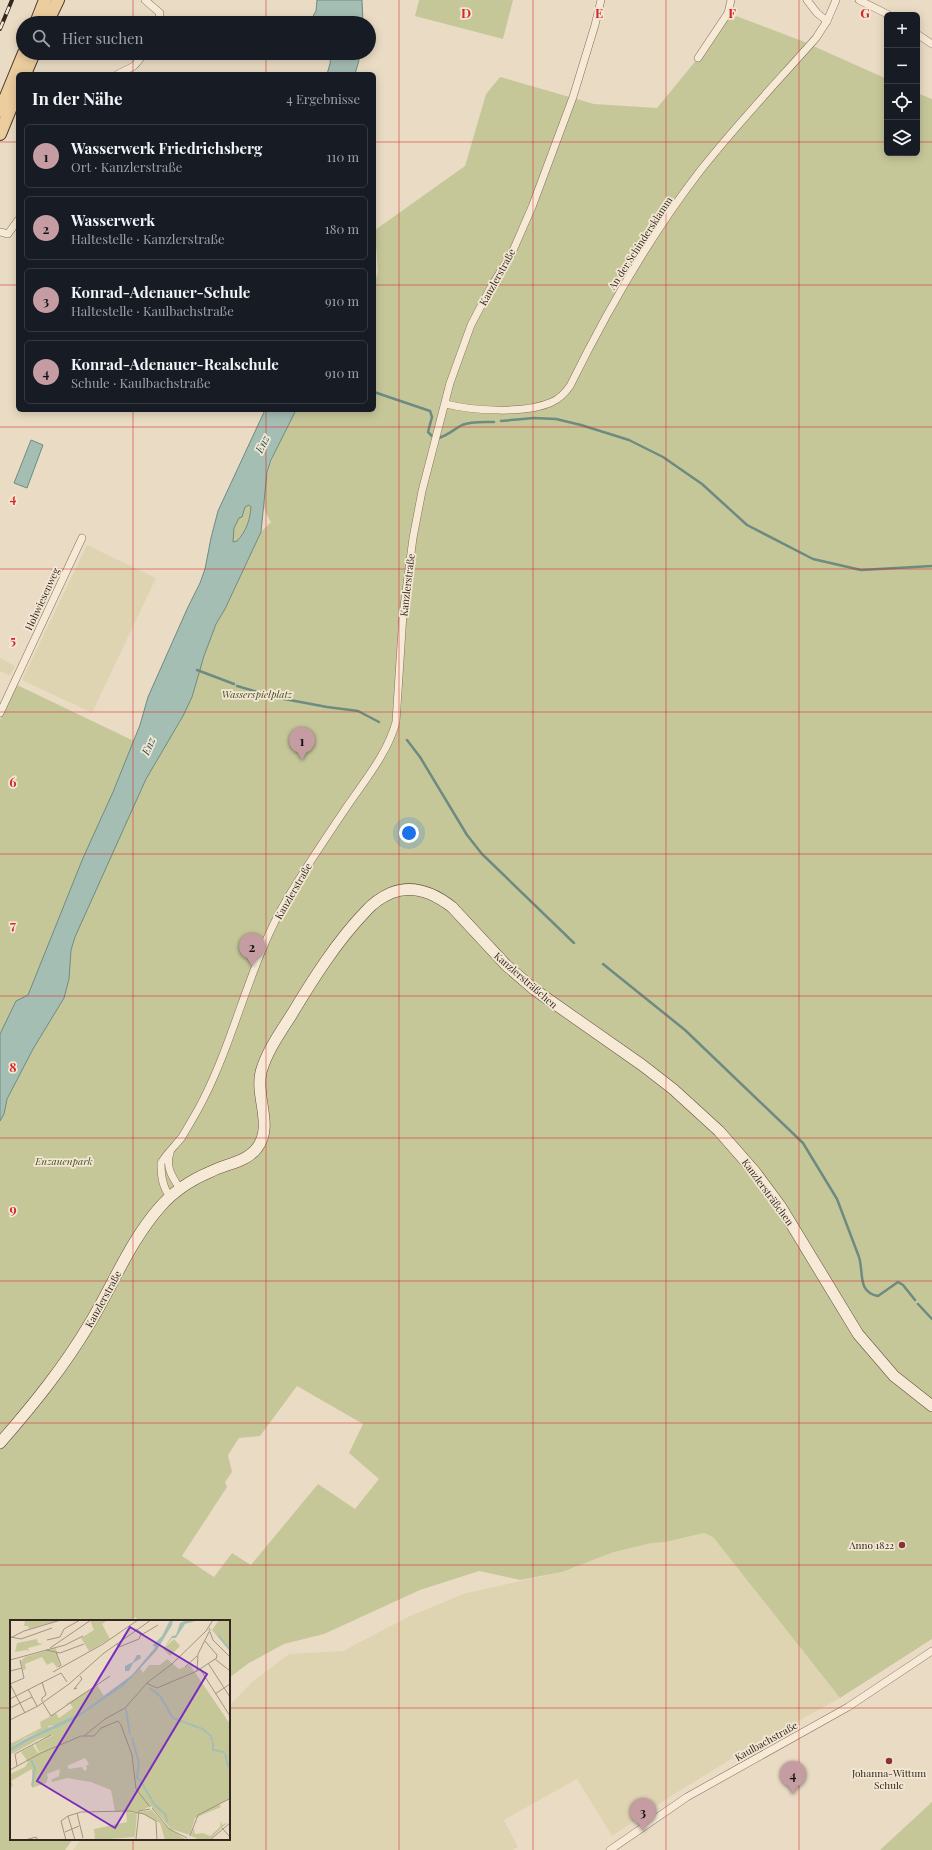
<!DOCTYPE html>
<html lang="de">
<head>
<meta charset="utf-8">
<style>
  body { margin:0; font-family:"Playfair Display",serif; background:#20242c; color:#f1f3f6 }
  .controls { position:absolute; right:12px; top:12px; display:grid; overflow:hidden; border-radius:6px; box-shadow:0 2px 10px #0003 }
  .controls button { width:36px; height:36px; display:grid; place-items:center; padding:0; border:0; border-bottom:1px solid #363941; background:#171b24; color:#f1f3f6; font:20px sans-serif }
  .you { position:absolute; left:409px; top:833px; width:14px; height:14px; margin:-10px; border:3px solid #fff; border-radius:50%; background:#1a73e8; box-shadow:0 0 0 6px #1a73e833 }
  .badge { display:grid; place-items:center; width:26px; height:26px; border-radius:50%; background:#c49ca1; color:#111; font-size:13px; font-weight:700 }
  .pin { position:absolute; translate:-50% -33px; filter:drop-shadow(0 1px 2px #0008) }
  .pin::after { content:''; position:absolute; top:21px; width:14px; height:12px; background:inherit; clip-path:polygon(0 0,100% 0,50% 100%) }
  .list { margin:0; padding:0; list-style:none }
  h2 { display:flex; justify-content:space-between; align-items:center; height:52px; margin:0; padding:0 16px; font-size:17px }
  h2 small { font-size:13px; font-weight:400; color:#9ea1a6 }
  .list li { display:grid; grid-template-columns:26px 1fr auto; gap:12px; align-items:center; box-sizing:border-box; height:64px; margin:0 8px 8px; padding:0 8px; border:1px solid #363941; border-radius:6px }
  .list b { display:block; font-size:15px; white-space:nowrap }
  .list p { margin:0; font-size:13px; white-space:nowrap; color:#9ea1a6 }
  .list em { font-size:13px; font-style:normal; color:#9ea1a6 }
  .icon { flex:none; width:22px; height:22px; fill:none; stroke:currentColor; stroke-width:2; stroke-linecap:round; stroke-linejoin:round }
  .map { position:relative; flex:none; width:932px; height:1850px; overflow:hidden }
  .search { position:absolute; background:#171b24; box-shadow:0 2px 10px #0003; left:16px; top:16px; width:360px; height:44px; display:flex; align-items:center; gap:10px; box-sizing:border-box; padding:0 14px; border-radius:22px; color:#9ea1a6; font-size:15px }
  .panel { position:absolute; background:#171b24; box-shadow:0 2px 10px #0003; left:16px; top:72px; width:360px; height:340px; border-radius:6px }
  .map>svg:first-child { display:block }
</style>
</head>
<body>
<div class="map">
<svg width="932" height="1850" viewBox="0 0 932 1850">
  <rect width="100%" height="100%" fill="#eadcc4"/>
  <g fill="#dfd4b2">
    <path d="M 87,545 L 156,578 L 92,713 L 22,680 Z"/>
    <path d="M 0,658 L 15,666 L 10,676 L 0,671 Z"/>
    <path d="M 704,1533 L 713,1537 L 840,1698 L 751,1747 L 671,1796 L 612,1836 L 577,1779 L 504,1820 L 518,1847 L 513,1850 L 73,1850 L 81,1839 L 229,1839 L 229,1706 L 252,1682 L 289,1654 L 343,1651 L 410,1616 L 466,1593 L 562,1572 L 614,1552 L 652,1543 L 666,1542 Z"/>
  </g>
  <g fill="#c6c799" fill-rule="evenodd">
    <path d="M 419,0 L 513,0 L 503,39 L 415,16 Z"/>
    <path d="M 728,13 L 802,41 L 887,79 L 887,153 L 917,153 L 917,93 L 932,99 L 932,1639 L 840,1698 L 713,1537 L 704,1533 L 666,1542 L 652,1543 L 614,1552 L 562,1572 L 520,1580 L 479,1571 L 420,1590 L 324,1634 L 284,1644 L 249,1663 L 229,1678 L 229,1621 L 139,1621 L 135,1617 L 132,1621 L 11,1621 L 11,1839 L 73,1839 L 65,1850 L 0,1850 L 0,1121 L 4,1114 L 7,1099 L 69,979 L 71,950 L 75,937 L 146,778 L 183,716 L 192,697 L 204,656 L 216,624 L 225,609 L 261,532 L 271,522 C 268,517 264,510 264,505 C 262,470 281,440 296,410 L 374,410 L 374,285 L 378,272 L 375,230 L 465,166 L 486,94 L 500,77 L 594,104 L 657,108 L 698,58 ZM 297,1386 L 363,1424 L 349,1453 L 379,1479 L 355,1509 L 318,1484 L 251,1565 L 232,1553 L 214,1577 L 182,1556 L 227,1487 L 225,1482 L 232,1472 L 228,1455 L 239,1438 L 260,1436 Z"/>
    <path d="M 249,505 L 251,507 C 250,520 246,532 237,541 L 233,542 L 234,528 L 239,518 L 242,516 L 245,507 Z"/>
    <path d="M 17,685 L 134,741 L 113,792 L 83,858 L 28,995 L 20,999 L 13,1007 L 0,1034 L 0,720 Z"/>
    <path d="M 932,1802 L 932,1850 L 880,1850 Z"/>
  </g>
  <g fill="#a5beb4" stroke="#6d8b81" fill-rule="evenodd">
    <path d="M 317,0 L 362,0 L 363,23 L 309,23 L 316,11 Z"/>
    <path d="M 331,53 L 361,53 L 355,74 L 327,74 L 330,64 Z"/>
    <path d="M 265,410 L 296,410 L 271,460 L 267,472 L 261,532 L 225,609 L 216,624 L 204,656 L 192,697 L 183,716 L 146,779 L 75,937 L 71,950 L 69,979 L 64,998 L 33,1049 L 7,1099 L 4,1114 L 0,1121 L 0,1034 L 16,1001 L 28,995 L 83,858 L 113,792 L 140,725 L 148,697 L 188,607 L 200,583 L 205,569 L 211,538 L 218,511 ZM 249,505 L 251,507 C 250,520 246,532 237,541 L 233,542 L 234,528 L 239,518 L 242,517 L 245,507 Z"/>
    <path d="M 31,440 L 43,445 L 27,488 L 14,483 Z"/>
  </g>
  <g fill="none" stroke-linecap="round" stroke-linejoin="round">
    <g stroke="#6d8b81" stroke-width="2.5">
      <path d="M 374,392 L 430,411 L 432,417 L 428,432 L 432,436"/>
      <path d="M 501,421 L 534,418 L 556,419 L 581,425 L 629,440 L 663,457 L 702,484 L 747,525 L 813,559 L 861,570 L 932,566"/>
      <path d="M 439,438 C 448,435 453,430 462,425 C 471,421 484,422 494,422"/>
      <path d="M 197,670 L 234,684"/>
      <path d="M 237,686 L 275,697"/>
      <path d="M 279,698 L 327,707 L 358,711 L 379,722"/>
      <path d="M 407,740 L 420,757 L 467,835 L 482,854 L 574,943"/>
      <path d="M 603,964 L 685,1030 L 803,1143 L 837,1199 L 859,1257 C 864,1273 857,1292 878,1296 L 898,1282 L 903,1285 L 915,1300"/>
      <path d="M 918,1304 L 932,1319"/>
    </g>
    <g stroke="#836e5c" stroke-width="8">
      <g id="minor">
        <path d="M 145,0 L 160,13 L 158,23"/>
        <path d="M 807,0 L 817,13 L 827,21"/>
        <path d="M 859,0 L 889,15"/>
        <path d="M 917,34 L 932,44"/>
        <path d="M 698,58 L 728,13 L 731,0"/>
        <path d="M 118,74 L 134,66 L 145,53"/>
        <path d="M 0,232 L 8,234 L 18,220"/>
        <path d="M 446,404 C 473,411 526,414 552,402 C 559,399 565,393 570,386 C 607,311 649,237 700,171 C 736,125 777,82 816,38 L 827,21 L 836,0"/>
        <path d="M 0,713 L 82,538"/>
        <path d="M 170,1153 C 165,1167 173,1178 180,1189"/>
        <path d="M 170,1196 C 162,1187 161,1175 161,1163 C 167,1153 175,1146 182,1137 C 189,1125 197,1112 203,1100 C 236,1035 250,962 287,899 C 306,867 327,836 348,805 C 366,779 388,752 396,722 L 403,614 L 413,538 L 422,491 L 450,383 L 471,325 L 492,285 L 511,255 L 532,207 L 573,97 L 595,25 L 601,0"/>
        <path d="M 610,1850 L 687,1797 L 848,1707 L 932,1651"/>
      </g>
    </g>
    <g stroke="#654f3f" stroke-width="12">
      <path id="secondary" d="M 0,1443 C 33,1405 64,1367 90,1323 C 113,1285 130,1241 160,1207 C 173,1192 191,1180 210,1172 C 225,1164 247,1162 257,1148 C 274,1126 255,1097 261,1072 C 267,1051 280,1033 292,1014 C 313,979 337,941 366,911 C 373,903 382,897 391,893 C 413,884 434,893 452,907 L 506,965 L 535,990 L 642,1065 L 673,1089 L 719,1131 L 755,1172 L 781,1207 L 858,1334 L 894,1376 L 932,1406"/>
    </g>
    <g stroke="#513d30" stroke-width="14">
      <g id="primary">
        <path d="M 36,23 L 45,0"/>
        <path d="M 47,23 L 58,0"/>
        <path d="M 25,74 L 34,53"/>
        <path d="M 0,111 L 24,53"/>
        <path d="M 0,134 L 18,90"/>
      </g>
    </g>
    <use href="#minor" stroke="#f6ead6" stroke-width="7"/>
    <use href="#secondary" stroke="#f6ead6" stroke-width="11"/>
    <use href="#primary" stroke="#ebcd9e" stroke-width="12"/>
    <g stroke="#34271f" stroke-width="4">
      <path id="rail" d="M 0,29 L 12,0"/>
    </g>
    <use href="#rail" stroke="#f2e7d3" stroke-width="2.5" stroke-dasharray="8" stroke-linecap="butt"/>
  </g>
  <path fill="none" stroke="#d62828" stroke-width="1" stroke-opacity="0.55" d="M 133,0 L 133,23M 266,0 L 266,23M 399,0 L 399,1850M 533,0 L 533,1850M 666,0 L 666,1850M 799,0 L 799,1850M 133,53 L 133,74M 266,53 L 266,74M 0,142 L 18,142M 374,142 L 887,142M 917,142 L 932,142M 0,285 L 18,285M 374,285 L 932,285M 133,410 L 133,1621M 266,410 L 266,1850M 0,427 L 932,427M 0,569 L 932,569M 0,712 L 932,712M 0,854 L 932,854M 0,996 L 932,996M 0,1138 L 932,1138M 0,1281 L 932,1281M 0,1423 L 932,1423M 0,1565 L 932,1565M 0,1708 L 11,1708M 229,1708 L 932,1708M 133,1839 L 133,1850"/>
  <g fill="#8d3139" stroke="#f2e7d3" stroke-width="1.5">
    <circle cx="902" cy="1545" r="4"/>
    <circle cx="889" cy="1761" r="4"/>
  </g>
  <g text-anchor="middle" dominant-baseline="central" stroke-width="3.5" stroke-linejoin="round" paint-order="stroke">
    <g font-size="10" fill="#34271f" stroke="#f2e7d3">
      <text transform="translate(640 243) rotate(-57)">An der Schindersklamm</text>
      <text transform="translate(497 277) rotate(-61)">Kanzlerstraße</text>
      <text transform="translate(407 585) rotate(-83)">Kanzlerstraße</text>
      <text transform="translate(42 599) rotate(-65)">Hohwiesenweg</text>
      <text transform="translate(293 891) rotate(-60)">Kanzlerstraße</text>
      <text transform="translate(526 980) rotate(41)">Kanzlersträßchen</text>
      <text transform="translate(768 1192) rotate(54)">Kanzlersträßchen</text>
      <text transform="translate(103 1299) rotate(-61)">Kanzlerstraße</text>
      <text transform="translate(766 1741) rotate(-29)">Kaulbachstraße</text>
    </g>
    <g font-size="10" font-style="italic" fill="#484f27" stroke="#f2e7d3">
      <text x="257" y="694">Wasserspielplatz</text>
      <text x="64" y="1161">Enzauenpark</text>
    </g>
    <g font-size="10" fill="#34271f" stroke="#f2e7d3" text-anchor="end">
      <text x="894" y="1545">Anno 1822</text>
      <text x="889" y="1773" text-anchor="middle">Johanna-Wittum<tspan x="889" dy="12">Schule</tspan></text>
    </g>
    <g font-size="11" font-style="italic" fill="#2f534e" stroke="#f2e7d3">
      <text transform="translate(262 444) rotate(-64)">Enz</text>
      <text transform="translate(148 746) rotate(-66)">Enz</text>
    </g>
  </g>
  <g transform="translate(10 1620)">
    <rect width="220" height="220" fill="#eadcc4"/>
    <path d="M 15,0 L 51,0 L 19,9 L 18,6 L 14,6 ZM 80,0 L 98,0 L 92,4 L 100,19 L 79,31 L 71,18 L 84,10 ZM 209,0 L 220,0 L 220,31 L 202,10 ZM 27,19 L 28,23 L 33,24 L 18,28 L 19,32 L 17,30 L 5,32 L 7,23 ZM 164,19 L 170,26 L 160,36 L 153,29 ZM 46,28 L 50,46 L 47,48 L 43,42 L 37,45 L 32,37 L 15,44 L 16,49 L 13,50 L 11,41 L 15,37 ZM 157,39 L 169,49 L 180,45 L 220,104 L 220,179 L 209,184 L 211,187 L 185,198 L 180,215 L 161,209 L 141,186 L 128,192 L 105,191 L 101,170 L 81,162 L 57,158 L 42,162 L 41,160 L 49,156 L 50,149 L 37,154 L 38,158 L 36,163 L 22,168 L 22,149 L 1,161 L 3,165 L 0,169 L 0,154 L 15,147 L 18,142 L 11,132 L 23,125 L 28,133 L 38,128 L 29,132 L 25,124 L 44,115 L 29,119 L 4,133 L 1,134 L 0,132 L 20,120 L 64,100 L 116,64 L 130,48 L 133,53 L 139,45 L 150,45 ZM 75,138 L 79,144 L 76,146 L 77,150 L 74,151 L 72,147 L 59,149 L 57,146 ZM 87,65 L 94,76 L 72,92 L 50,104 L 39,106 L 38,107 L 40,108 L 15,118 L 0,128 L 0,124 L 31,108 L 30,102 L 46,93 L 49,98 L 63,88 L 60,83 L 56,85 L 56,84 ZM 142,190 L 154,204 L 176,220 L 155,220 L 150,203 L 129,192 ZM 116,192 L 127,193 L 125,217 L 85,220 L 84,209 L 117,202 ZM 211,200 L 212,205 L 218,202 L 199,220 L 190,220 L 181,216 L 184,208 L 185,214 L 193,213 L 200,216 L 210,207 Z" fill="#c6c799" fill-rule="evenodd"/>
    <path d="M 160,0 L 163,0 L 162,5 L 147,30 L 115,65 L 64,100 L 20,120 L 0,132 L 0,128 L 15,119 L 72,92 L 122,55 L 144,29 L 145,26 L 142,26 L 152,16 ZM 177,0 L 189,0 L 175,4 L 166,18 L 162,18 L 154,28 L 162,16 L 166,15 L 170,3 ZM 127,35 L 130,35 L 131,38 L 123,43 L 119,51 L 115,51 L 115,46 L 123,42 Z" fill="#a5beb4"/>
    <path fill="none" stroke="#a5beb4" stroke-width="2" d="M 208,15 L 220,30M 140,68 L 150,76 L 163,98 L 193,109 L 201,116 L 202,121M 116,89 L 120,115M 122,118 L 129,143 L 127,158 L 131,161M 203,122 L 203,130 L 214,132M 215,133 L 218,147M 21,140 L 25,148 L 22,166M 131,162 L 145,185 L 156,195 L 157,202"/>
    <path fill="none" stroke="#a19482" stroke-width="1" d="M 126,9 L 133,14 L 148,5M 200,12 L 203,20 L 220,37M 1,17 L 11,19 L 42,8M 50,17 L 54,9 L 70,0M 0,18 L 14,11 L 51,0M 37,20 L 50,17M 195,21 L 207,35 L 206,39M 107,24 L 109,27 L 129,19 L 131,14M 40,28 L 81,0M 36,30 L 50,33 L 74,24M 46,32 L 51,45 L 49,47M 0,40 L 55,25 L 73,16M 198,43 L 220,77M 175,47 L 187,36M 190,49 L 220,96M 0,51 L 12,48M 187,51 L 188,34 L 200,10 L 199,8M 43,52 L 93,24 L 128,0M 32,62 L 36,75 L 32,78 L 32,82M 136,63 L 147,68 L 187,51 L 205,39 L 220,51M 0,64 L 14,58 L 10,40M 0,64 L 15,93M 67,68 L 64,69 L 72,59 L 70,56M 18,69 L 27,86M 205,74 L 220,64M 0,79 L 51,53 L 57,62M 33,83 L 41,96 L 100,56M 0,88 L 22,77M 0,100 L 28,86 L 59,64 L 94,33 L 141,0M 74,116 L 95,99 L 115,88 L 138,62 L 162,44 L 196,11 L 203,0M 7,146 L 5,134 L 41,115M 0,150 L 31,133 L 71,116 L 84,116 L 91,108 L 108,101 L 111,105 L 122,135 L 126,169 L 140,187M 142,188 L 159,209 L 177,218M 67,193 L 73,218M 58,196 L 65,220M 212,208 L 220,217M 55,212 L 69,206M 180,216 L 188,195 L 219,179M 126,219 L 129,191 L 140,189M 15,220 L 26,217 L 28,220M 56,220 L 51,201 L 58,196 L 71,192 L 119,191 L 134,194 L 146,201 L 147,220M 104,220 L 124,220M 200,220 L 220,203"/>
    <path fill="#7b2cbf" fill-opacity="0.15" stroke="#7b2cbf" stroke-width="2" d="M 120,7 L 197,54 L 105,208 L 27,161 Z"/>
    <rect width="220" height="220" fill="none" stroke="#34271f" stroke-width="2"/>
  </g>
  <g font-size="13" text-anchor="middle" font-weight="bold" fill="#d62828" stroke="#f2e7d3" stroke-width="3.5" stroke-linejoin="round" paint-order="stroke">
    <text x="466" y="18">D</text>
    <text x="599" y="18">E</text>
    <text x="732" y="18">F</text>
    <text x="865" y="18">G</text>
    <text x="13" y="503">4</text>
    <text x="13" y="645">5</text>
    <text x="13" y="787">6</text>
    <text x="13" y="930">7</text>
    <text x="13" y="1072">8</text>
    <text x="13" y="1214">9</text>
  </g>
</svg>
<div class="controls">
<button>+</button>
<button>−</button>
<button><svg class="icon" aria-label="locate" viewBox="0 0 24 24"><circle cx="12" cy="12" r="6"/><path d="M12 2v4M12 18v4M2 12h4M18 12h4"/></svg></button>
<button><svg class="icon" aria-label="layers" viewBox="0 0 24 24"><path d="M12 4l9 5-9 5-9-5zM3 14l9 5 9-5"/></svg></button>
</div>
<div class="you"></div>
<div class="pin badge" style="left:302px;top:760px">1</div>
<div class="pin badge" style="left:252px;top:966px">2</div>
<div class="pin badge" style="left:643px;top:1831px">3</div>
<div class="pin badge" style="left:793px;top:1794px">4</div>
<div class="search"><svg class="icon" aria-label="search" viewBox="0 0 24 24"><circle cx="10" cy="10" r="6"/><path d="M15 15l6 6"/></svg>Hier suchen</div>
<section class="panel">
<h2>In der Nähe<small>4 Ergebnisse</small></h2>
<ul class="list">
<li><span class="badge">1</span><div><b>Wasserwerk Friedrichsberg</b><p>Ort · Kanzlerstraße</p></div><em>110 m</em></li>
<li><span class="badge">2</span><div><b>Wasserwerk</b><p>Haltestelle · Kanzlerstraße</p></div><em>180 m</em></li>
<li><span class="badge">3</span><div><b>Konrad-Adenauer-Schule</b><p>Haltestelle · Kaulbachstraße</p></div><em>910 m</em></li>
<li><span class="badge">4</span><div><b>Konrad-Adenauer-Realschule</b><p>Schule · Kaulbachstraße</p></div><em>910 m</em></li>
</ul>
</section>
</div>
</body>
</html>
